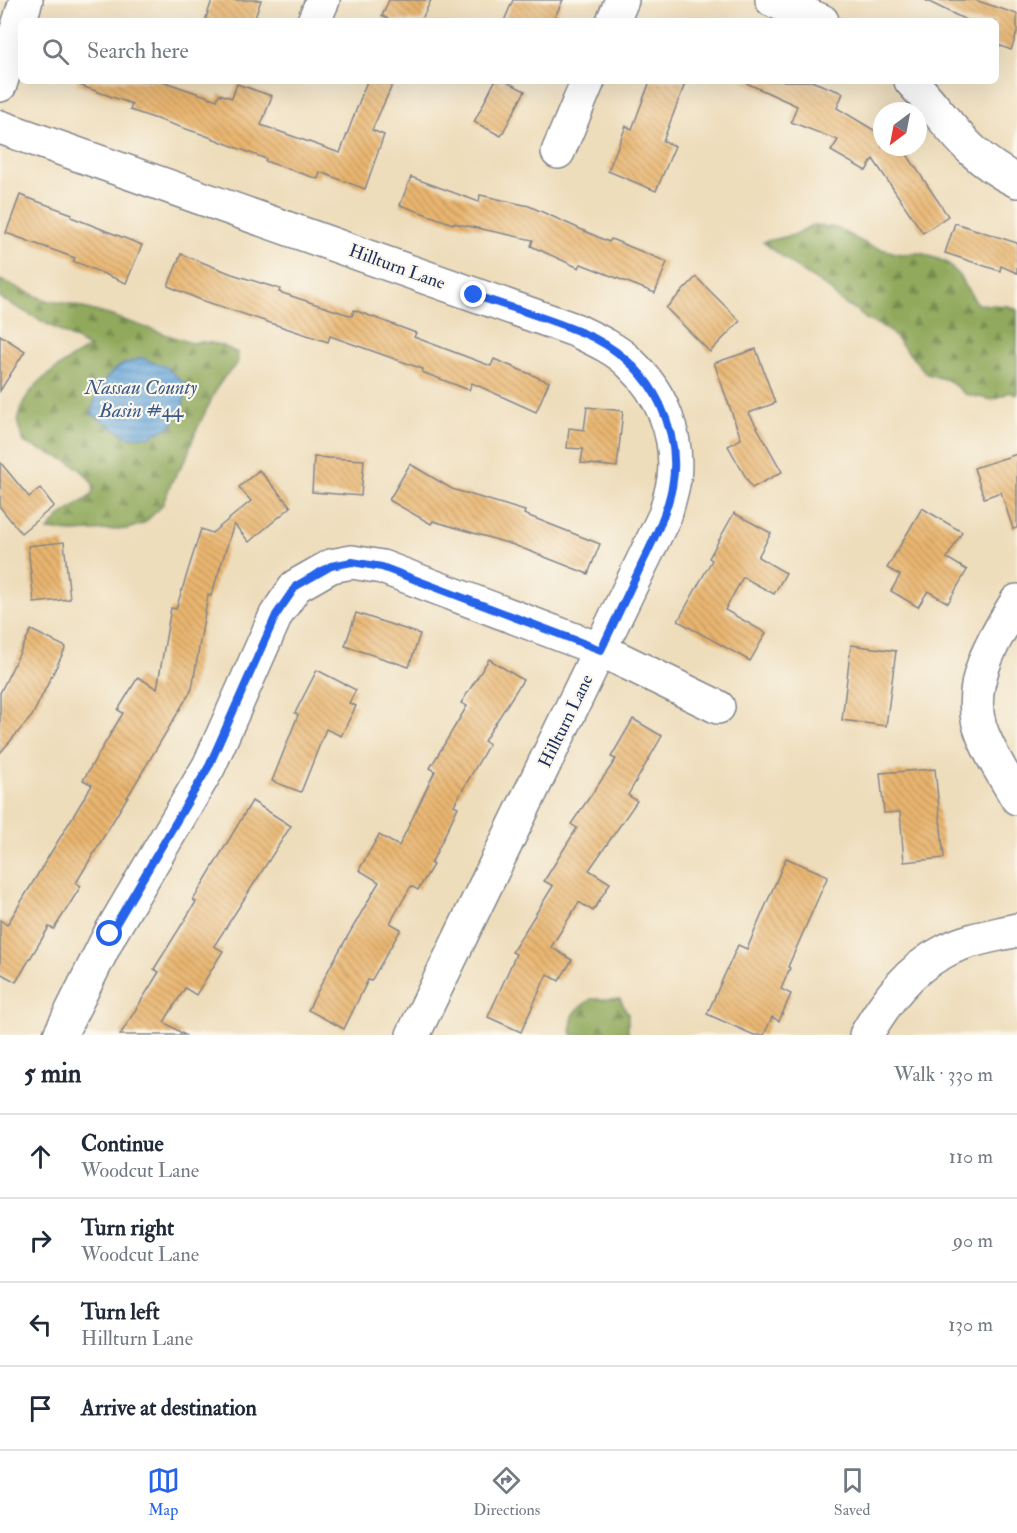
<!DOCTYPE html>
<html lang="en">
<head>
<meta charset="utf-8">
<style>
  body { margin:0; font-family:"IM FELL Double Pica",serif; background:#f2f2f3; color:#1f2937 }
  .compass { position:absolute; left:873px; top:102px; width:54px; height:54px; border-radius:50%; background:#fff; box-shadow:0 6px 24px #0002; rotate:212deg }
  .stop { position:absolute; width:18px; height:18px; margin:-14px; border:4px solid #2563eb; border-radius:50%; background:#fff }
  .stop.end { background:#2563eb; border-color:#fff; box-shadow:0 2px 6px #0008 }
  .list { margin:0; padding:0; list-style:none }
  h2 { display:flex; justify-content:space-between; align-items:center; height:78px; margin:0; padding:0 24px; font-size:26px }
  h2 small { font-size:20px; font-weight:400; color:#747a83 }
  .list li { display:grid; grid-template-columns:39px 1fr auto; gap:18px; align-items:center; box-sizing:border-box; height:84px; padding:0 24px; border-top:2px solid #e0e1e3 }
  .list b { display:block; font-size:22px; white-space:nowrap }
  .list p { margin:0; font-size:20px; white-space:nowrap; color:#747a83 }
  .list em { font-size:20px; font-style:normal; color:#747a83 }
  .icon { flex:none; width:33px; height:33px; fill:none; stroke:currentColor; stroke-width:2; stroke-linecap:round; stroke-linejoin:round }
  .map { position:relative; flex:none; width:1017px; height:1035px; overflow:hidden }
  .search { position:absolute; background:#fff; box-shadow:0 6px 24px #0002; left:18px; right:18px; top:18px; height:66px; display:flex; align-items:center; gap:15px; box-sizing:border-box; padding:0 21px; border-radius:9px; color:#747a83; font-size:22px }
  .sheet { height:414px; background:#fff }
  nav { display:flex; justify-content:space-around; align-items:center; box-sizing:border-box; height:84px; border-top:2px solid #e0e1e3; background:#fff; font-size:16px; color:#747a83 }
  nav a { display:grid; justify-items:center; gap:3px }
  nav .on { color:#2563eb }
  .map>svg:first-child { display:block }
</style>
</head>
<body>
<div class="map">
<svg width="1017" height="1035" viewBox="0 0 1017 1035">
  <defs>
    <pattern id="forest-firs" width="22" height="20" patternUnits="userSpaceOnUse" patternTransform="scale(1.5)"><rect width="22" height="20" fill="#90a95b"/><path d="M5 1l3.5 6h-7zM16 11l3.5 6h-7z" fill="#758a4e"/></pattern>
    <pattern id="water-rules" width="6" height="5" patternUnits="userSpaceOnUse" patternTransform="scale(1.5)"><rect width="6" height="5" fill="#6aa9dc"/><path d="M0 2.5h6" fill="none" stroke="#568ab6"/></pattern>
    <pattern id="building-back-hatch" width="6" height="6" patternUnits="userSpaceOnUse" patternTransform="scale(1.5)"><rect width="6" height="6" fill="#eab66f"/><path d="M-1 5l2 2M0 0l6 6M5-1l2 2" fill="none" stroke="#bd945e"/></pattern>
  </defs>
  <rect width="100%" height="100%" fill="#fbf7ec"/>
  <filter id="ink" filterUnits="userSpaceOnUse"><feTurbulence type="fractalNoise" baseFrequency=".0167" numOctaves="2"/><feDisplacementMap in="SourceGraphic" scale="12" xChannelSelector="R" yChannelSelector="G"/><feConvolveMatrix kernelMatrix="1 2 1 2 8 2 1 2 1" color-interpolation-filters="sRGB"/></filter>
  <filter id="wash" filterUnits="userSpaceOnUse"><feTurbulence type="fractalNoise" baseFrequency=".008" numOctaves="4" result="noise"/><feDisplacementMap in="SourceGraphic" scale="24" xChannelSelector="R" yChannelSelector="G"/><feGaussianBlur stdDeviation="1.35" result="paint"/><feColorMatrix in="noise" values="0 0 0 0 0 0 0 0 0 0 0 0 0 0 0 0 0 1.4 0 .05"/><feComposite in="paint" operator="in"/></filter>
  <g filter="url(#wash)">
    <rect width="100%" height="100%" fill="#edb"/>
    <g fill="url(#forest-firs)" stroke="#566c5c" stroke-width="1.5">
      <path d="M 812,225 L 836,228 L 870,246 L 900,254 L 921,253 L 946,262 L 960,277 L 977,304 L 1008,306 L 1017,310 L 1017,395 L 1010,392 L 992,400 L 965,394 L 948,380 L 927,374 L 888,329 L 866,319 L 858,311 L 840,301 L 828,288 L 800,270 L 763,242 L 794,235 Z"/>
      <path d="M 0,280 L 45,300 L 69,304 L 112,316 L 191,343 C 208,340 222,344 237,353 L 238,359 L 237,364 L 225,376 L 218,386 L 195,433 L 186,459 L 172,481 L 162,506 L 144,523 L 128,529 L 73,532 L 48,530 L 59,517 L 92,495 L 94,486 C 80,459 49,456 24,442 C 21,435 17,427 18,419 C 22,385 64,364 89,347 L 0,298 Z"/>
      <path d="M 591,999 L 620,999 L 628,1014 L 628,1035 L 572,1035 C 569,1015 575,1010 591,999 Z"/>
    </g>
    <path fill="url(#water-rules)" stroke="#426c9d" stroke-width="1.5" d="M 141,358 L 166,367 L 186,385 L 183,407 L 172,425 L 151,436 L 128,437 L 92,414 C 93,397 106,373 122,365 C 128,362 135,361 141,358 Z"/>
    <g id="blocks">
      <g fill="url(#building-back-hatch)">
        <path d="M 212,0 L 261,0 L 254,21 L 205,21 Z"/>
        <path d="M 389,0 L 431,0 L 421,21 L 393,21 L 382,16 Z"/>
        <path d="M 513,0 L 563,0 L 553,21 L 504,21 Z"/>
        <path d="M 925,0 L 975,0 L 1017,14 L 1017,33 L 1011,50 L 996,44 L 996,21 L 968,21 Z"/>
        <path d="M 76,81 L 162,81 L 217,100 L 219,94 L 232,98 L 237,84 L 272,96 L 261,125 L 340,153 L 367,81 L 394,81 L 372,130 L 384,135 L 365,189 L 320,172 L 318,179 L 265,161 L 266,159 L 204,135 L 130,110 L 132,104 L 76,84 Z"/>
        <path d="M 495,81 L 505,81 L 525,91 L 501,136 L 474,122 Z"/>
        <path d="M 650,81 L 686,81 L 663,141 L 675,146 L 656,191 L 608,171 L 626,126 L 632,129 Z"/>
        <path d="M 742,81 L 811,81 L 843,93 L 837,108 L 882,135 L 882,147 L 902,147 L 948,216 L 923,233 L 873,159 L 866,171 L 831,151 L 838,140 L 791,122 L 797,106 Z"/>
        <path d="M 411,177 L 479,202 L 480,195 L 529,206 L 609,242 L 611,239 L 667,262 L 655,293 L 581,264 L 579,268 L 531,246 L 533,240 L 453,223 L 453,224 L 400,205 Z"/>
        <path d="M 20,195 L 72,214 L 71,217 L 142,245 L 126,283 L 73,261 L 75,258 L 6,233 Z"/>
        <path d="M 955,223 L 1017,243 L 1017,273 L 1001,266 L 1000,271 L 945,253 Z"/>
        <path d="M 181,254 L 232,274 L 280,289 L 279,292 L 352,316 L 354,310 L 416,333 L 414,337 L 491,366 L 494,359 L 549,382 L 536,412 L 472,383 L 469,390 L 422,372 L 423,369 L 330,336 L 328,342 L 201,300 L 168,286 Z"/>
        <path d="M 696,277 L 740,321 L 710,352 L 666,308 Z"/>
        <path d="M 0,335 L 25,351 L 0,391 Z"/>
        <path d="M 756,349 L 775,403 L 749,413 L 782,472 L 752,488 L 728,446 L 741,439 L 714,363 Z"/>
        <path d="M 587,407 L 623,411 L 617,467 L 581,463 L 583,449 L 567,448 L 569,428 L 584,430 Z"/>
        <path d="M 1017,454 L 1017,528 L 1013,529 L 1001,492 L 984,498 L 974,468 Z"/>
        <path d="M 314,457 L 364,460 L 361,496 L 312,492 Z"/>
        <path d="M 0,462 L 29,497 L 40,488 L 54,506 L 21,533 L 0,507 Z"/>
        <path d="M 410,464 L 452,489 L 525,511 L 524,514 L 600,544 L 588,574 L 514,545 L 433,521 L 431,524 L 389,500 Z"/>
        <path d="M 259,470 L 291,507 L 249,542 L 234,524 L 211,596 L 208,595 L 192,689 L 76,883 L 81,886 L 54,929 L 49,927 L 16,982 L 0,973 L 0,920 L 7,925 L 92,785 L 83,780 L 123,713 L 118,710 L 138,677 L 157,689 L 171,608 L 176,609 L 201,529 L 212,533 L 251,501 L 239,487 Z"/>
        <path d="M 922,508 L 962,532 L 947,558 L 967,570 L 948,603 L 928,591 L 918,607 L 891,591 L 900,575 L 887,568 Z"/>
        <path d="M 734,513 L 771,533 L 758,557 L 786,573 L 774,594 L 743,577 L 725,610 L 766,633 L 750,661 L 678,621 L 712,560 L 709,558 Z"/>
        <path d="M 64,542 L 70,599 L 34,603 L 28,546 Z"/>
        <path d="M 356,613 L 420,634 L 409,667 L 345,646 Z"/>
        <path d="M 31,630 L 66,647 L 32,716 L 0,753 L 0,693 Z"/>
        <path d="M 851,645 L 896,651 L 886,726 L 842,720 Z"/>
        <path d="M 489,659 L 523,680 L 484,741 L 489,744 L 454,805 L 458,807 L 431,864 L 433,865 L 418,890 L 411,886 L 390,923 L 401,929 L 371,981 L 368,980 L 344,1029 L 308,1010 L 331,965 L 379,882 L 359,870 L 379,835 L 399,846 L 435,771 L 430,768 L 467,706 L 461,703 Z"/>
        <path d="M 317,670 L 356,690 L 349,703 L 356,706 L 341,736 L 326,729 L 301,792 L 272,781 L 298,715 L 295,713 Z"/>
        <path d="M 633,719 L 662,736 L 628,795 L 637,801 L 589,870 L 610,883 L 593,911 L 579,902 L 551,947 L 572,960 L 559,981 L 547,974 L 521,1032 L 488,1017 L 516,954 L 512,952 L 553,886 L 544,881 L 577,828 L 571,824 L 616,759 L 611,757 Z"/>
        <path d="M 935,769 L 944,858 L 904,862 L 900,812 L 884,813 L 880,773 Z"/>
        <path d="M 252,801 L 291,826 L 214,946 L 223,951 L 196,995 L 185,988 L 164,1022 L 185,1035 L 120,1035 L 159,972 L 154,969 L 196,902 L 193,900 Z"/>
        <path d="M 786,858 L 828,876 L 788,967 L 790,968 L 781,989 L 791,994 L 779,1021 L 772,1017 L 764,1035 L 754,1035 L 707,1014 L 738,945 L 747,949 Z"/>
      </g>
    </g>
  </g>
  <g filter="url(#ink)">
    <use href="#blocks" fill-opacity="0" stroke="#84868c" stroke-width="1.5"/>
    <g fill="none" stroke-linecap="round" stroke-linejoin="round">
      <g stroke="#84868c" stroke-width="36">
        <g id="minor">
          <path d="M 772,0 L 822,21"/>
          <path d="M 314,21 L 323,0"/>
          <path d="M 613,21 L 622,0"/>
          <path d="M 911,81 C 948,120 965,156 1017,181"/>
          <path d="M 0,85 L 26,0"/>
          <path d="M 0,127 L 575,330 C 594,339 616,349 630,363 C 662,393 679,436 674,479 C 672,491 668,504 665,515 L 413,1035"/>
          <path d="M 558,152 L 588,81"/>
          <path d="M 1017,601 C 995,637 966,683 980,727 C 988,752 1004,775 1017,798"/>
          <path d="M 60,1035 L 110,934 L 209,766 L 276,615 L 296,586 L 331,566 L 352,562 L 382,567 L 601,650 L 718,707"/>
          <path d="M 866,1035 C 886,1001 909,969 945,951 C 967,939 993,936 1017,930"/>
        </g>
      </g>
      <use href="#minor" stroke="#fff" stroke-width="33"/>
    </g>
  </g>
  <g fill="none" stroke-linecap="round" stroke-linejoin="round" filter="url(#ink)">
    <path stroke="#2563eb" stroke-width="8" d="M 110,934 L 209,766 L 276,615 L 296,586 L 331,566 L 352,562 L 382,567 L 601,650 C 614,623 627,595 640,568 C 668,510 690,468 660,404 C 646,375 623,353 594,338 C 556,320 514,309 474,295"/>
  </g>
  <g text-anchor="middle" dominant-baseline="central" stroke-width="4.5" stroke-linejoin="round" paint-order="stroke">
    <g font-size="18" fill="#1b2f5e" stroke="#fbf7ec">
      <text transform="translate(397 267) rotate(20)">Hillturn Lane</text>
      <text transform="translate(566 721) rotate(-64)">Hillturn Lane</text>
    </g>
    <g font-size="20" font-style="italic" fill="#375a8a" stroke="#fbf7ec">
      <text x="141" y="387">Nassau County<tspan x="141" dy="23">Basin #44</tspan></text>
    </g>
  </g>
</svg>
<svg class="compass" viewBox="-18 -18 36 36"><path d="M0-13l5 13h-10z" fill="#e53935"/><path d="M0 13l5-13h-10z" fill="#747a83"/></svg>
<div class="stop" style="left:110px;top:934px"></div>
<div class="stop end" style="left:474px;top:295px"></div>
<div class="search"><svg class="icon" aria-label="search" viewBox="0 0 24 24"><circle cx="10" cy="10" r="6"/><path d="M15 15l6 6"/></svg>Search here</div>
</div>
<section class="sheet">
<h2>5 min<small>Walk · 330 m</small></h2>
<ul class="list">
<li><svg class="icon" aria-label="ahead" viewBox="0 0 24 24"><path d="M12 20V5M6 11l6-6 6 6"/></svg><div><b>Continue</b><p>Woodcut Lane</p></div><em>110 m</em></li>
<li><svg class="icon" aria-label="right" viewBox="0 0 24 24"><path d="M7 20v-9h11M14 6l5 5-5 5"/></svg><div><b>Turn right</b><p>Woodcut Lane</p></div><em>90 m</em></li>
<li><svg class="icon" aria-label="left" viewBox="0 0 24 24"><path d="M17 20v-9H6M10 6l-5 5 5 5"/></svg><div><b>Turn left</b><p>Hillturn Lane</p></div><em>130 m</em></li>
<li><svg class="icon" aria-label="arrive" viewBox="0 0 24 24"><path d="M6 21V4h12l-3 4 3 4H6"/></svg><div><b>Arrive at destination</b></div></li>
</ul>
</section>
<nav>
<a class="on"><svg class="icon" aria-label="map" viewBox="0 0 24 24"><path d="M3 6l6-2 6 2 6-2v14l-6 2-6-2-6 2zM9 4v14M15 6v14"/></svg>Map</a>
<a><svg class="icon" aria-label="directions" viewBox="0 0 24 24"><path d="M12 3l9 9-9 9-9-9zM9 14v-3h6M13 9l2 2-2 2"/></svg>Directions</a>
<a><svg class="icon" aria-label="saved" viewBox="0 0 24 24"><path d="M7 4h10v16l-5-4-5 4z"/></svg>Saved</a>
</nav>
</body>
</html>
